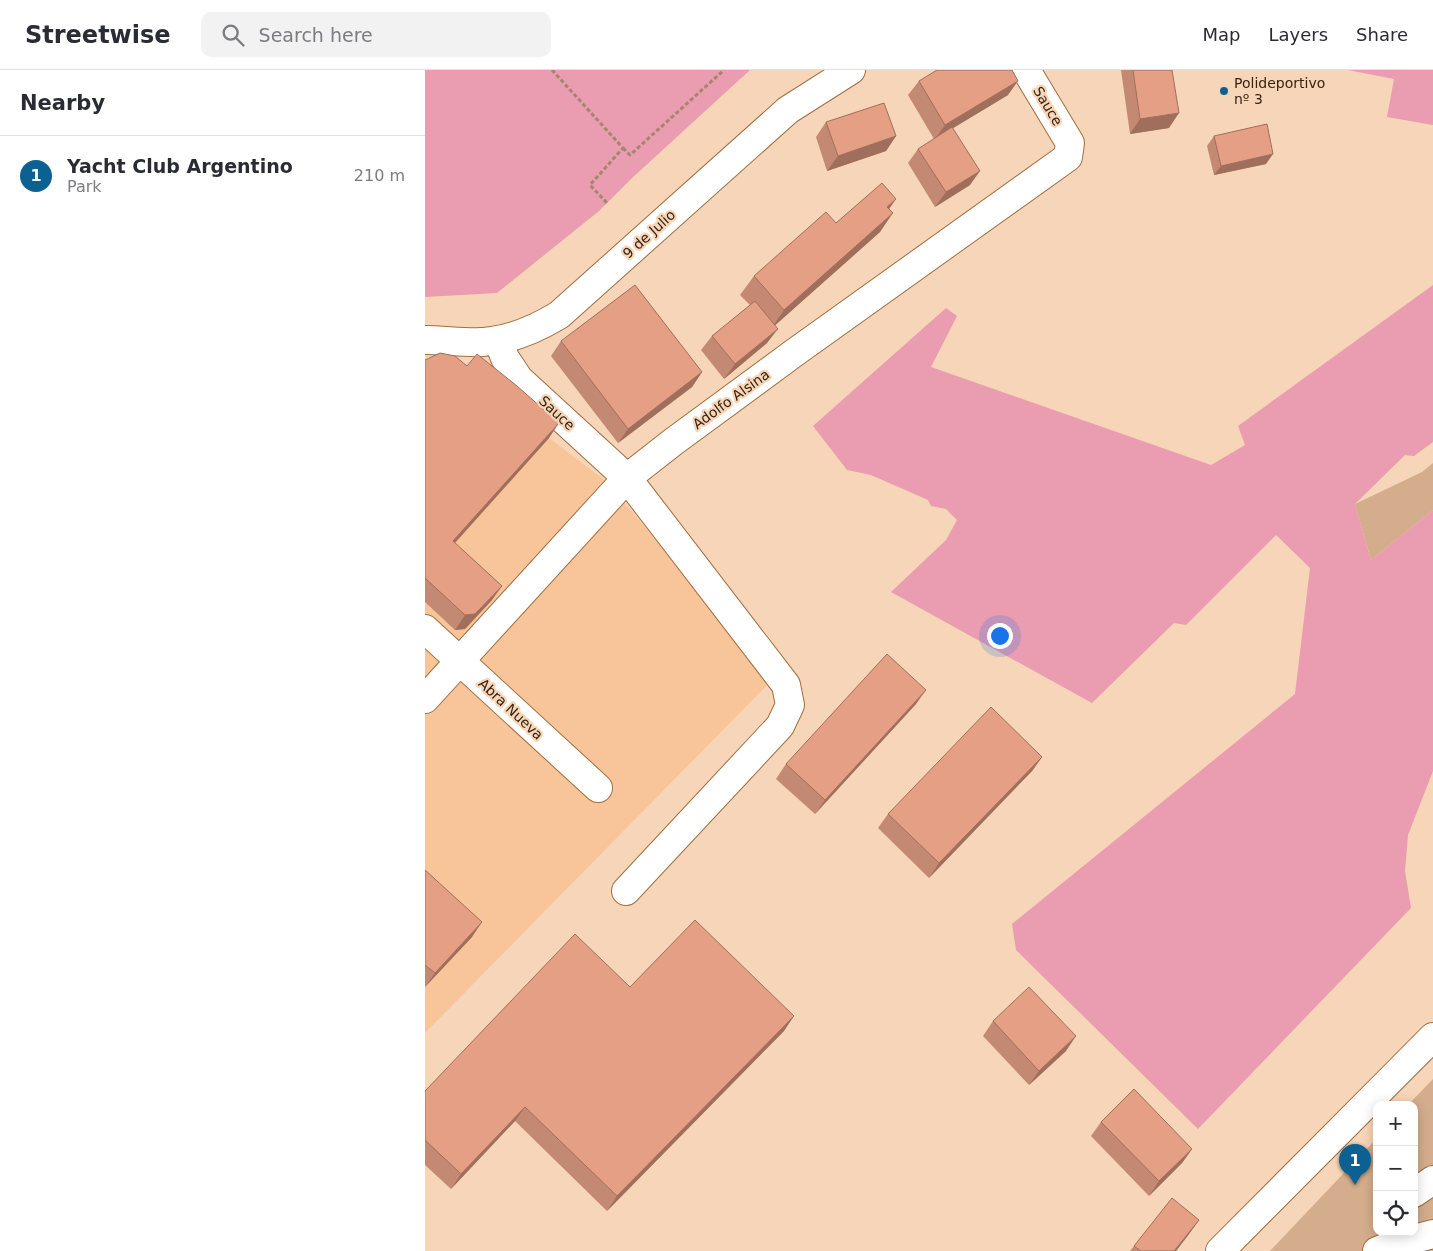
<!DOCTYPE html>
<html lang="en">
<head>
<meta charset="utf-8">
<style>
  body { margin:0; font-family:"DejaVu Sans",sans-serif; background:#f2f2f3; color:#2b2b33 }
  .controls { position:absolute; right:15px; bottom:15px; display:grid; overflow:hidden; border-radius:10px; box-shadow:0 2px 12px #0003 }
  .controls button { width:45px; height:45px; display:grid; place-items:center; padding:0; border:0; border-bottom:1px solid #e1e1e2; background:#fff; color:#2b2b33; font:25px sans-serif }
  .you { position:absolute; left:574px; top:565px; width:18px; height:18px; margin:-12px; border:4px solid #fff; border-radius:50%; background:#1a73e8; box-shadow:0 0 0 8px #1a73e833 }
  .badge { display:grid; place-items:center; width:32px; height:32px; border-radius:50%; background:#0d6192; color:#fff; font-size:16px; font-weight:700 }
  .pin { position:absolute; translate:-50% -41px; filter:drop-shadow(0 1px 2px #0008) }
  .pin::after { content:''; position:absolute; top:26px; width:18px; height:15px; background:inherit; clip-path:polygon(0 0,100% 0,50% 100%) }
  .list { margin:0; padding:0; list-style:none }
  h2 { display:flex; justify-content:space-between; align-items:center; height:65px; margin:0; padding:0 20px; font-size:21px }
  h2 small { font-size:16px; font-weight:400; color:#7c7c81 }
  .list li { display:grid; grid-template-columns:32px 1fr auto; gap:15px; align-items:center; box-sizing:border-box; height:80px; padding:0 20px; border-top:1px solid #e1e1e2 }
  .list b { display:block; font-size:19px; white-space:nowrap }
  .list p { margin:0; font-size:16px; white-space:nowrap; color:#7c7c81 }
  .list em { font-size:16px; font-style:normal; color:#7c7c81 }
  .icon { flex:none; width:28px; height:28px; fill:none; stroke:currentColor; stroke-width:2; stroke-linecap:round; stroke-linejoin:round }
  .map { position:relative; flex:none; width:1008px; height:1181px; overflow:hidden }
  header { display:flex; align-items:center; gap:30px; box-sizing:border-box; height:70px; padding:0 25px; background:#fff; border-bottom:1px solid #e1e1e2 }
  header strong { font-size:24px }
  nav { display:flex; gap:28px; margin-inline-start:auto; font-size:18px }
  .search { width:350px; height:45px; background:#f2f2f3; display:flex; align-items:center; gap:12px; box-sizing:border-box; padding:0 18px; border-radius:10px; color:#7c7c81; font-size:19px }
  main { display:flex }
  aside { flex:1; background:#fff }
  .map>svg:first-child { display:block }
</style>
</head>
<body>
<header>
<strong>Streetwise</strong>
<div class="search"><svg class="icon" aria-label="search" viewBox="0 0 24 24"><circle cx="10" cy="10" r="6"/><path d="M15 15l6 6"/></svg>Search here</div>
<nav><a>Map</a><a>Layers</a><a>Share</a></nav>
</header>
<main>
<aside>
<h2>Nearby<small></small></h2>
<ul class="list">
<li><span class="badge">1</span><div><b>Yacht Club Argentino</b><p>Park</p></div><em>210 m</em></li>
</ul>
</aside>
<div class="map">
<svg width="1008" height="1181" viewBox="0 0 1008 1181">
  <rect width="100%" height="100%" fill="#f7d5b8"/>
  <path fill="#f7c599" d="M 0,301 L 82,331 L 124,368 L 182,412 L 348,609 L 0,963 Z"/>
  <g fill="#d4ad8c">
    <path d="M 1008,393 L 1008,440 L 946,490 L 930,434 L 997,402 Z"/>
    <path d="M 1008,1009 L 1008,1181 L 845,1181 L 952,1068 L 952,1162 L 989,1162 L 989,1035 L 983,1035 Z"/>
  </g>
  <g fill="#ea9cb0">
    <path d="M 0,0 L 325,0 L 206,109 L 174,141 L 72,223 L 0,227 Z"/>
    <path d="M 923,0 L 1008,0 L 1008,55 L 962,47 L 969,9 Z"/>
    <path d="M 1008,215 L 1008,372 L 989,386 L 980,385 L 930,434 L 946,490 L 1008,440 L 1008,701 L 983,765 L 980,801 L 986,838 L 773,1059 L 591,880 L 587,854 L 870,624 L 885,498 L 851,465 L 761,555 L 749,553 L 667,633 L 466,522 L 521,470 L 532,450 L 521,439 L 506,436 L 503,430 L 446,405 L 422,400 L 388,356 L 521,238 L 532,246 L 506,297 L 786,395 L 820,375 L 813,356 Z"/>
  </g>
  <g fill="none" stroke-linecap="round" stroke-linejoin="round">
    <g stroke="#a16e3e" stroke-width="30">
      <g id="minor">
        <path d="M 0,270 C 19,270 39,273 58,272 C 86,270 111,259 134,245 L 363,40 L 426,0"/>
        <path d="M 73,270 L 80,288 L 94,309 L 202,408 L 361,615 L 365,635 L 355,656 L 201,821"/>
        <path d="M 0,559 L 173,718"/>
        <path d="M 0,629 L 202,408 L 248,372 L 369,283 L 643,87 L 645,73 L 601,0"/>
        <path d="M 989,1123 L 1008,1110"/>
        <path d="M 795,1181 L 1008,967"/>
        <path d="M 952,1181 L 970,1174 L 1008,1164"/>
      </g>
    </g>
    <g stroke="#a3866d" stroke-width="3" stroke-dasharray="4 2.5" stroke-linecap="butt">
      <path d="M 127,0 L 198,78 L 165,115 L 182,133"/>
      <path d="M 198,78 L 205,85 L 299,0"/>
    </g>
    <use href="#minor" stroke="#fff" stroke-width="28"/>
  </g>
  <g fill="#c48972">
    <path d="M 696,0 L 747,0 L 744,58 L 705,64 Z"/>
    <path d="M 494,11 L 583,25 L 528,58 L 545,115 L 510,137 L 483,93 L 493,79 L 509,69 L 483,25 Z"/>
    <path d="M 401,52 L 471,66 L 461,81 L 402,101 L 391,67 Z"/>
    <path d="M 789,66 L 841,94 L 789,105 L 782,76 Z"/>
    <path d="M 464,139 L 455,162 L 350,255 L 342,273 L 299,309 L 276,280 L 287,266 L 325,235 L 315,225 L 329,206 L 411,153 Z"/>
    <path d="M 136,271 L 277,302 L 267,317 L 193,373 L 126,286 Z"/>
    <path d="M 0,290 L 124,368 L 30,473 L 67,530 L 40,559 L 30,560 L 0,532 Z"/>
    <path d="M 491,634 L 390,744 L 351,709 L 361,694 Z"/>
    <path d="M 617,687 L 607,701 L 504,808 L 453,758 L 463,744 Z"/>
    <path d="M 0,800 L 47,867 L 0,917 Z"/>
    <path d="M 205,917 L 359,961 L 182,1141 L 90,1051 L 26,1119 L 0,1095 L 0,1021 Z"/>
    <path d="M 568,951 L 641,981 L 604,1015 L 558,966 Z"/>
    <path d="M 676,1052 L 767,1079 L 757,1093 L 724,1126 L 666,1066 Z"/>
    <path d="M 774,1150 L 764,1164 L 751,1181 L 705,1181 L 709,1176 Z"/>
  </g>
  <g fill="#a06f5c">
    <path d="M 593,11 L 583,25 L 510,69 L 520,55 Z"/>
    <path d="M 754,43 L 744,58 L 705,64 L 715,49 Z"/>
    <path d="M 471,66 L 461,81 L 402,101 L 413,86 Z"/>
    <path d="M 848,84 L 841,94 L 789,105 L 796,96 Z"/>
    <path d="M 555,101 L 545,115 L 510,137 L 521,122 Z"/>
    <path d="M 471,129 L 458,148 L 462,137 Z"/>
    <path d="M 468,143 L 455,162 L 346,259 L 359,240 Z"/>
    <path d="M 353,259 L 342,273 L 299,309 L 310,294 Z"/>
    <path d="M 277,302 L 267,317 L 193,373 L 203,359 Z"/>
    <path d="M 134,353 L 124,368 L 18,486 L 28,471 Z"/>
    <path d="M 77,516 L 67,530 L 40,559 L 30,560 L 40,545 Z"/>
    <path d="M 501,620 L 491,634 L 390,744 L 400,730 Z"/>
    <path d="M 617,687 L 607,701 L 504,808 L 514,793 Z"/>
    <path d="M 57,852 L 47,867 L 0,917 L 10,903 Z"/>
    <path d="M 369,946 L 359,961 L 182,1141 L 192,1126 Z"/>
    <path d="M 651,966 L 641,981 L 604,1015 L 614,1001 Z"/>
    <path d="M 100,1037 L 90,1051 L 26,1119 L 36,1104 Z"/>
    <path d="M 767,1079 L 757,1093 L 724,1126 L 734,1111 Z"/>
    <path d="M 774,1150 L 764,1164 L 751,1181 L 749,1181 Z"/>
  </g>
  <g fill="#e49f84" stroke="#a06f5c">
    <path d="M 512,0 L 587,0 L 593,11 L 520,55 L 494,11 Z"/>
    <path d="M 708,0 L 747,0 L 754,43 L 715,49 Z"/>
    <path d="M 459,33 L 471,66 L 413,86 L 401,52 Z"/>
    <path d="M 842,54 L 848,84 L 796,96 L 789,66 Z"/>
    <path d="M 527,57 L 555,101 L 521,122 L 493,79 Z"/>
    <path d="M 457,113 L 471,129 L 462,137 L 468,143 L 359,240 L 329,206 L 401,142 L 411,153 Z"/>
    <path d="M 210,215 L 277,302 L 203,359 L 136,271 Z"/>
    <path d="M 330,231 L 353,259 L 310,294 L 287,266 Z"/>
    <path d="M 15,283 L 30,286 L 42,296 L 52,284 L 92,316 L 134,353 L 28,471 L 77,516 L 50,544 L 40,545 L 0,508 L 0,290 Z"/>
    <path d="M 462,584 L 501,620 L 400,730 L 361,694 Z"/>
    <path d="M 566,637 L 617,687 L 514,793 L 463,744 Z"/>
    <path d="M 0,800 L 57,852 L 10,903 L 0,895 Z"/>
    <path d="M 270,850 L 369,946 L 192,1126 L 100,1037 L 36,1104 L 0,1070 L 0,1021 L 150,864 L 205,917 Z"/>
    <path d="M 604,917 L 651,966 L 614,1001 L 568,951 Z"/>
    <path d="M 709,1019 L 767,1079 L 734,1111 L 676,1052 Z"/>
    <path d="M 747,1128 L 774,1150 L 749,1181 L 716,1181 L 709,1176 Z"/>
  </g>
  <circle fill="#0d6192" stroke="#f7d5b8" stroke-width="2" cx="799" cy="21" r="5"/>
  <g text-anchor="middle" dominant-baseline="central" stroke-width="4.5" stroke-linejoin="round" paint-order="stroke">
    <g font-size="14" fill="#39230f" stroke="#f7d5b8" text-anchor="start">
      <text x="809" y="13">Polideportivo<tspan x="809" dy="16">nº 3</tspan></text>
    </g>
    <g font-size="14" fill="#39230f" stroke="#f7d5b8">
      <text transform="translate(623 36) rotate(59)">Sauce</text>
      <text transform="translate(224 164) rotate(-42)">9 de Julio</text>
      <text transform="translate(306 329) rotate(-36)">Adolfo Alsina</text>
      <text transform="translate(132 343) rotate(43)">Sauce</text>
      <text transform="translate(86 639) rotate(43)">Abra Nueva</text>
    </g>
  </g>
</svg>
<div class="controls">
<button>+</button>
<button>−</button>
<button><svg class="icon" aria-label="locate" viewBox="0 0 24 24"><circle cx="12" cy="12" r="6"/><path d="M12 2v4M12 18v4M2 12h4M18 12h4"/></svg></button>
</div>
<div class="you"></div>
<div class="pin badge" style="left:930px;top:1115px">1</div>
</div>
</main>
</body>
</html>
